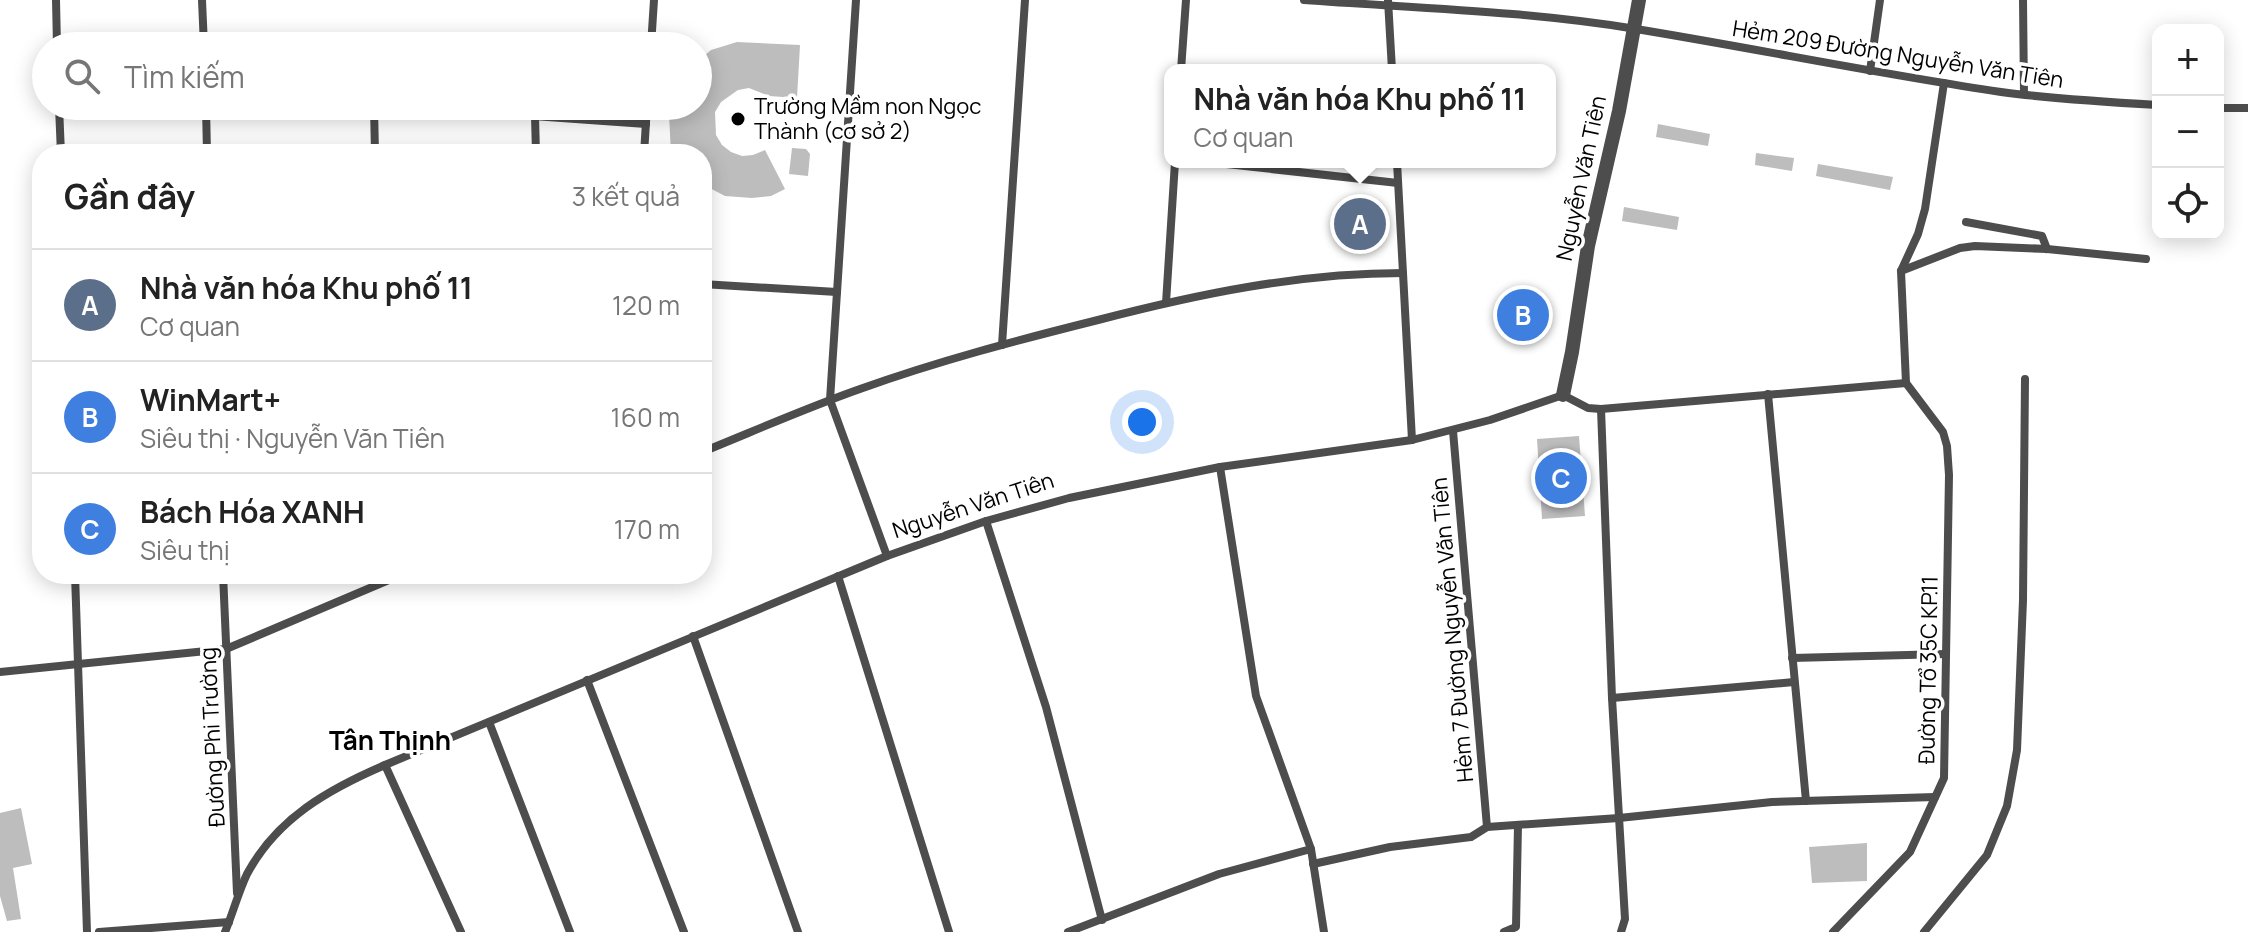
<!DOCTYPE html>
<html lang="vi">
<head>
<meta charset="utf-8">
<style>
  body { margin:0; font-family:Manrope,sans-serif; background:#f2f2f2; color:#222 }
  .controls { position:absolute; right:24px; top:24px; display:grid; overflow:hidden; border-radius:16px; box-shadow:0 4px 20px #0003 }
  .controls button { width:72px; height:72px; display:grid; place-items:center; padding:0; border:0; border-bottom:2px solid #e0e0e0; background:#fff; color:#222; font:40px sans-serif }
  .you { position:absolute; left:1142px; top:422px; width:28px; height:28px; margin:-20px; border:6px solid #fff; border-radius:50%; background:#1a73e8; box-shadow:0 0 0 12px #1a73e833 }
  .badge { display:grid; place-items:center; width:52px; height:52px; border-radius:50%; background:#7c3aed; color:#fff; font-size:26px; font-weight:700 }
  .pin { position:absolute; translate:-50% -50%; border:4px solid #fff; box-shadow:0 2px 8px #0006 }
  .popup { position:absolute; left:1164px; top:64px; width:392px; height:104px; box-sizing:border-box; display:grid; place-content:center; border-radius:16px; background:#fff; filter:drop-shadow(0 2px 6px #0005); font-size:26px; white-space:nowrap; color:#767676 }
  .popup b { font-size:30px; color:#222 }
  .popup::after { content:''; position:absolute; left:50%; top:100%; margin-left:-16px; border:16px solid transparent; border-top-color:#fff }
  .list { margin:0; padding:0; list-style:none }
  h2 { display:flex; justify-content:space-between; align-items:center; height:104px; margin:0; padding:0 32px; font-size:34px }
  h2 small { font-size:26px; font-weight:400; color:#767676 }
  .list li { display:grid; grid-template-columns:52px 1fr auto; gap:24px; align-items:center; box-sizing:border-box; height:112px; padding:0 32px; border-top:2px solid #e0e0e0 }
  .list b { display:block; font-size:30px; white-space:nowrap }
  .list p { margin:0; font-size:26px; white-space:nowrap; color:#767676 }
  .list em { font-size:26px; font-style:normal; color:#767676 }
  .icon { flex:none; width:44px; height:44px; fill:none; stroke:currentColor; stroke-width:2; stroke-linecap:round; stroke-linejoin:round }
  .map { position:relative; flex:none; width:2248px; height:932px; overflow:hidden }
  .search { position:absolute; background:#fff; box-shadow:0 4px 20px #0003; left:32px; top:32px; width:680px; height:88px; display:flex; align-items:center; gap:20px; box-sizing:border-box; padding:0 28px; border-radius:44px; color:#767676; font-size:30px }
  .panel { position:absolute; background:#fff; box-shadow:0 4px 20px #0003; left:32px; top:144px; width:680px; height:440px; border-radius:32px }
  .map>svg:first-child { display:block }
</style>
</head>
<body>
<div class="map">
<svg width="2248" height="932" viewBox="0 0 2248 932">
  <rect width="100%" height="100%" fill="#fff"/>
  <g fill="#bdbdbd">
    <path d="M 737,42 L 800,45 L 797,98 L 769,96 L 749,88 L 738,90 L 721,102 L 715,112 L 716,135 L 722,145 L 731,152 L 742,156 L 753,155 L 765,150 L 785,189 L 771,196 L 752,198 L 725,196 L 702,184 L 702,154 L 671,154 L 669,114 L 671,106 L 698,106 L 698,61 L 711,50 Z"/>
    <path d="M 1658,124 L 1710,134 L 1708,146 L 1656,137 Z"/>
    <path d="M 792,148 L 806,149 L 810,154 L 808,176 L 789,174 Z"/>
    <path d="M 1756,153 L 1794,158 L 1792,171 L 1755,165 Z"/>
    <path d="M 1818,164 L 1893,177 L 1890,190 L 1816,176 Z"/>
    <path d="M 1379,203 L 1381,242 L 1342,245 L 1339,206 Z"/>
    <path d="M 1624,207 L 1679,217 L 1677,230 L 1622,221 Z"/>
    <path d="M 1502,296 L 1550,305 L 1544,333 L 1497,324 Z"/>
    <path d="M 1579,436 L 1585,516 L 1542,519 L 1537,439 Z"/>
    <path d="M 21,808 L 32,864 L 13,868 L 21,919 L 7,921 L 0,896 L 0,813 Z"/>
    <path d="M 1867,843 L 1867,881 L 1812,883 L 1809,847 Z"/>
  </g>
  <g fill="none" stroke-linecap="round" stroke-linejoin="round">
    <g stroke="#4d4d4d" stroke-width="8">
      <path d="M 56,0 L 57,46"/>
      <path d="M 202,0 L 204,46"/>
      <path d="M 856,0 L 830,400 L 887,556"/>
      <path d="M 1304,0 C 1414,8 1527,11 1636,29 C 1758,49 1879,74 2001,92 C 2053,99 2105,102 2158,105"/>
      <path d="M 1388,0 L 1392,70"/>
      <path d="M 2023,0 L 2024,94"/>
      <path d="M 651,46 L 654,0"/>
      <path d="M 1181,70 L 1186,0"/>
      <path d="M 1870,71 L 1880,0"/>
      <path d="M 59,106 L 61,154"/>
      <path d="M 206,106 L 207,154"/>
      <path d="M 374,106 L 375,154"/>
      <path d="M 394,106 L 646,124"/>
      <path d="M 2218,108 L 2248,108"/>
      <path d="M 535,116 L 536,154"/>
      <path d="M 644,154 L 647,106"/>
      <path d="M 1208,162 L 1398,183"/>
      <path d="M 1397,162 L 1412,440"/>
      <path d="M 1966,222 L 2042,236 L 2047,249"/>
      <path d="M 1901,271 L 1960,248 L 1975,246 L 2047,249 L 2146,259"/>
      <path d="M 702,284 L 837,292"/>
      <path d="M 1166,303 L 1175,162"/>
      <path d="M 1002,345 L 1025,0"/>
      <path d="M 1906,383 L 1901,271 L 1918,234 L 1925,209 L 1944,83"/>
      <path d="M 1768,394 L 1806,801"/>
      <path d="M 1601,409 L 1612,698 L 1625,919 L 1621,932"/>
      <path d="M 1453,431 L 1487,827"/>
      <path d="M 702,452 C 754,431 806,408 860,389 C 938,361 1018,340 1098,320 C 1198,294 1299,273 1403,273"/>
      <path d="M 1220,467 L 1256,696 L 1311,849 L 1324,932"/>
      <path d="M 986,521 L 1046,707 L 1102,920"/>
      <path d="M 75,574 L 87,932"/>
      <path d="M 223,574 L 237,893"/>
      <path d="M 838,576 L 949,932"/>
      <path d="M 693,636 L 798,932"/>
      <path d="M 1792,658 L 1946,654"/>
      <path d="M 0,672 L 226,649 L 403,574"/>
      <path d="M 587,680 L 684,932"/>
      <path d="M 1612,698 L 1794,682"/>
      <path d="M 489,722 L 570,932"/>
      <path d="M 385,765 L 461,932"/>
      <path d="M 1313,864 L 1390,847 L 1471,837 L 1487,827 L 1619,818 L 1772,802 L 1935,797"/>
      <path d="M 99,932 L 229,922"/>
      <path d="M 225,932 C 233,913 238,893 247,874 C 277,818 329,789 385,765 L 887,556 L 986,521 L 1069,498 L 1220,467 L 1412,440 L 1490,420 L 1563,395 L 1588,408 L 1601,409 L 1906,383"/>
      <path d="M 1068,932 L 1219,874 L 1311,849"/>
      <path d="M 1504,932 L 1516,927 L 1518,825"/>
      <path d="M 1833,932 L 1910,852 L 1944,778 L 1949,475 L 1947,446 L 1943,432 L 1906,383"/>
      <path d="M 1924,932 L 1987,855 L 2007,806 L 2017,750 L 2023,600 L 2025,379"/>
    </g>
    <path stroke="#4d4d4d" stroke-width="14" d="M 1563,395 L 1572,352 L 1588,246 L 1619,111 L 1639,0"/>
  </g>
  <circle fill="#000" stroke="#fff" stroke-width="3" cx="738" cy="119" r="8"/>
  <g text-anchor="middle" dominant-baseline="central" stroke-width="7" stroke-linejoin="round" paint-order="stroke">
    <g font-size="22" fill="#000" stroke="#fff">
      <text transform="translate(1898 54) rotate(9)">Hẻm 209 Đường Nguyễn Văn Tiên</text>
      <text transform="translate(1581 178) rotate(-78)">Nguyễn Văn Tiên</text>
      <text transform="translate(973 505) rotate(-18)">Nguyễn Văn Tiên</text>
      <text transform="translate(1452 630) rotate(-95)">Hẻm 7 Đường Nguyễn Văn Tiên</text>
      <text transform="translate(1928 670) rotate(-89)">Đường Tổ 35C KP.11</text>
      <text transform="translate(212 737) rotate(-93)">Đường Phi Trường</text>
    </g>
    <g font-size="22" fill="#000" stroke="#fff" text-anchor="start">
      <text x="754" y="106">Trường Mầm non Ngọc<tspan x="754" dy="25">Thành (cơ sở 2)</tspan></text>
    </g>
    <g font-size="26" font-weight="bold" fill="#000" stroke="#fff">
      <text x="390" y="740">Tân Thịnh</text>
    </g>
  </g>
</svg>
<div class="controls">
<button>+</button>
<button>−</button>
<button><svg class="icon" aria-label="locate" viewBox="0 0 24 24"><circle cx="12" cy="12" r="6"/><path d="M12 2v4M12 18v4M2 12h4M18 12h4"/></svg></button>
</div>
<div class="you"></div>
<div class="pin badge" style="left:1360px;top:224px;background:#5c6f8a">A</div>
<div class="popup"><b>Nhà văn hóa Khu phố 11</b>Cơ quan</div>
<div class="pin badge" style="left:1523px;top:315px;background:#3f7fe0">B</div>
<div class="pin badge" style="left:1561px;top:478px;background:#3f7fe0">C</div>
<div class="search"><svg class="icon" aria-label="search" viewBox="0 0 24 24"><circle cx="10" cy="10" r="6"/><path d="M15 15l6 6"/></svg>Tìm kiếm</div>
<section class="panel">
<h2>Gần đây<small>3 kết quả</small></h2>
<ul class="list">
<li><span class="badge" style="background:#5c6f8a">A</span><div><b>Nhà văn hóa Khu phố 11</b><p>Cơ quan</p></div><em>120 m</em></li>
<li><span class="badge" style="background:#3f7fe0">B</span><div><b>WinMart+</b><p>Siêu thị · Nguyễn Văn Tiên</p></div><em>160 m</em></li>
<li><span class="badge" style="background:#3f7fe0">C</span><div><b>Bách Hóa XANH</b><p>Siêu thị</p></div><em>170 m</em></li>
</ul>
</section>
</div>
</body>
</html>
